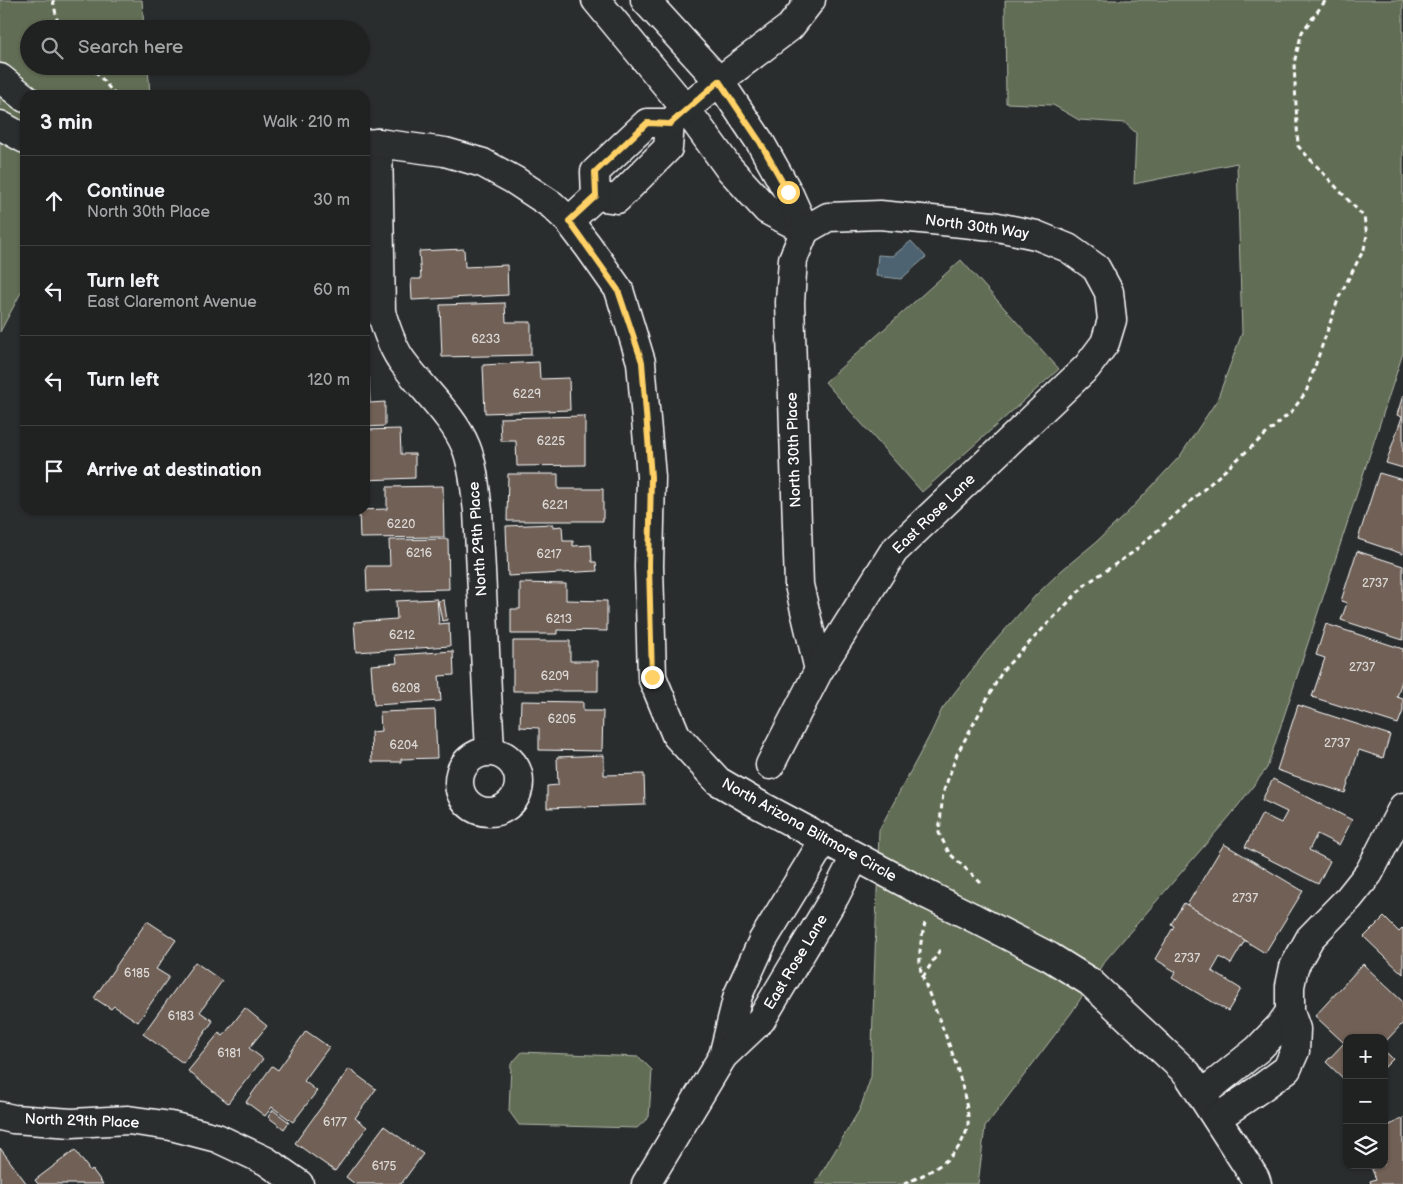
<!DOCTYPE html>
<html lang="en">
<head>
<meta charset="utf-8">
<style>
  body { margin:0; font-family:"Balsamiq Sans",sans-serif; background:#282a2a; color:#f1f3f6 }
  .controls { position:absolute; right:15px; bottom:15px; display:grid; overflow:hidden; border-radius:10px; box-shadow:0 1px 4px #0004 }
  .controls button { width:45px; height:45px; display:grid; place-items:center; padding:0; border:0; border-bottom:1px solid #3d3f40; background:#202222; color:#f1f3f6; font:25px sans-serif }
  .stop { position:absolute; width:15px; height:15px; margin:-11px; border:4px solid #ffd166; border-radius:50%; background:#fff }
  .stop.end { background:#ffd166; border-color:#fff; box-shadow:0 1px 5px #0008 }
  .list { margin:0; padding:0; list-style:none }
  h2 { display:flex; justify-content:space-between; align-items:center; height:65px; margin:0; padding:0 20px; font-size:21px }
  h2 small { font-size:16px; font-weight:400; color:#a2a4a5 }
  .list li { display:grid; grid-template-columns:32px 1fr auto; gap:15px; align-items:center; box-sizing:border-box; height:90px; padding:0 20px; border-top:1px solid #3d3f40 }
  .list b { display:block; font-size:19px; white-space:nowrap }
  .list p { margin:0; font-size:16px; white-space:nowrap; color:#a2a4a5 }
  .list em { font-size:16px; font-style:normal; color:#a2a4a5 }
  .icon { flex:none; width:28px; height:28px; fill:none; stroke:currentColor; stroke-width:2; stroke-linecap:round; stroke-linejoin:round }
  .map { position:relative; flex:none; width:1403px; height:1184px; overflow:hidden }
  .search { position:absolute; background:#202222; box-shadow:0 1px 4px #0004; left:20px; top:20px; width:350px; height:55px; display:flex; align-items:center; gap:12px; box-sizing:border-box; padding:0 18px; border-radius:28px; color:#a2a4a5; font-size:19px }
  .panel { position:absolute; background:#202222; box-shadow:0 1px 4px #0004; left:20px; top:90px; width:350px; height:425px; border-radius:15px }
  .map>svg:first-child { display:block }
</style>
</head>
<body>
<div class="map">
<svg width="1403" height="1184" viewBox="0 0 1403 1184">
  <rect width="100%" height="100%" fill="#2a2d2e"/>
  <filter id="ink" filterUnits="userSpaceOnUse"><feTurbulence type="fractalNoise" baseFrequency=".02" numOctaves="2"/><feDisplacementMap in="SourceGraphic" scale="10" xChannelSelector="R" yChannelSelector="G"/><feConvolveMatrix kernelMatrix="1 2 1 2 8 2 1 2 1" color-interpolation-filters="sRGB"/></filter>
  <g filter="url(#ink)">
    <g fill="#626d54" stroke="#b0b6aa">
      <path d="M 0,0 L 142,0 L 144,29 L 29,29 L 29,66 L 148,66 L 150,95 L 25,95 L 25,285 L 0,332 Z"/>
      <path d="M 1005,0 L 1403,0 L 1403,353 L 1267,768 L 1230,816 L 1104,962 L 1072,1012 L 985,1127 L 978,1184 L 815,1184 L 860,1109 L 871,1077 L 879,830 L 931,733 L 942,709 L 988,649 L 1035,596 L 1062,570 L 1096,542 L 1128,512 L 1180,456 L 1217,400 L 1242,333 L 1237,163 L 1134,184 L 1136,133 L 1125,123 L 1079,120 L 1053,105 L 1006,103 Z"/>
      <path d="M 961,260 L 1059,369 L 922,492 L 825,382 Z"/>
      <path d="M 522,1052 L 639,1057 L 652,1070 L 649,1117 L 637,1128 L 519,1125 L 509,1111 L 511,1064 Z"/>
    </g>
    <path fill="#4d6471" stroke="#94a2aa" d="M 911,241 L 926,257 L 901,279 L 876,276 L 878,255 L 893,256 Z"/>
    <g fill="#6f6056" stroke="#fff">
      <path d="M 464,249 L 465,267 L 507,265 L 508,295 L 412,300 L 411,279 L 421,279 L 419,251 Z"/>
      <path d="M 505,303 L 506,322 L 531,322 L 531,355 L 442,357 L 440,305 Z"/>
      <path d="M 539,362 L 540,379 L 569,378 L 570,410 L 485,413 L 483,365 Z"/>
      <path d="M 365,377 L 369,377 L 370,403 L 385,402 L 385,426 L 365,427 Z"/>
      <path d="M 1403,395 L 1403,468 L 1386,463 L 1402,417 L 1397,415 Z"/>
      <path d="M 585,416 L 585,465 L 517,466 L 516,441 L 501,441 L 500,418 Z"/>
      <path d="M 400,429 L 401,454 L 415,454 L 415,478 L 365,480 L 365,430 Z"/>
      <path d="M 1379,473 L 1403,480 L 1403,554 L 1358,539 Z"/>
      <path d="M 508,474 L 558,474 L 558,489 L 603,489 L 603,521 L 507,521 Z"/>
      <path d="M 443,486 L 444,537 L 360,538 L 359,510 L 387,509 L 387,487 Z"/>
      <path d="M 553,524 L 553,527 L 562,526 L 563,541 L 573,541 L 573,546 L 591,545 L 592,562 L 596,562 L 597,571 L 508,576 L 506,526 Z"/>
      <path d="M 448,539 L 449,589 L 367,591 L 366,566 L 390,566 L 389,540 Z"/>
      <path d="M 1357,551 L 1403,566 L 1403,640 L 1341,620 L 1347,603 L 1341,601 Z"/>
      <path d="M 520,583 L 566,584 L 566,600 L 607,601 L 607,631 L 557,630 L 557,634 L 511,634 L 511,609 L 520,609 Z"/>
      <path d="M 437,599 L 439,624 L 449,623 L 450,646 L 356,652 L 354,622 L 397,619 L 396,601 Z"/>
      <path d="M 444,600 L 447,620 L 442,621 L 438,601 Z"/>
      <path d="M 1326,624 L 1403,649 L 1403,677 L 1397,697 L 1403,699 L 1403,711 L 1398,724 L 1312,697 L 1325,658 L 1316,655 Z"/>
      <path d="M 513,641 L 570,641 L 570,661 L 598,661 L 598,691 L 513,691 Z"/>
      <path d="M 453,651 L 454,675 L 439,676 L 441,701 L 374,705 L 371,665 L 397,663 L 396,655 Z"/>
      <path d="M 521,701 L 583,702 L 583,711 L 603,711 L 602,751 L 539,750 L 539,728 L 520,727 Z"/>
      <path d="M 1298,705 L 1390,735 L 1383,758 L 1359,750 L 1345,793 L 1277,770 Z"/>
      <path d="M 435,710 L 437,758 L 401,759 L 401,762 L 372,762 L 371,732 L 381,731 L 380,712 Z"/>
      <path d="M 604,755 L 604,775 L 644,774 L 645,805 L 547,808 L 547,786 L 558,785 L 557,757 Z"/>
      <path d="M 1273,779 L 1352,820 L 1339,845 L 1317,834 L 1309,850 L 1330,861 L 1318,884 L 1245,847 L 1262,814 L 1281,823 L 1287,812 L 1262,800 Z"/>
      <path d="M 1224,844 L 1303,891 L 1265,953 L 1187,905 Z"/>
      <path d="M 1184,903 L 1245,940 L 1231,964 L 1220,957 L 1212,971 L 1241,989 L 1228,1011 L 1172,978 L 1176,972 L 1155,959 L 1174,926 L 1171,924 Z"/>
      <path d="M 1384,917 L 1399,932 L 1403,928 L 1403,974 L 1364,937 Z"/>
      <path d="M 147,921 L 176,940 L 156,969 L 169,977 L 138,1022 L 114,1006 L 111,1009 L 94,998 Z"/>
      <path d="M 195,962 L 222,981 L 200,1012 L 213,1021 L 183,1063 L 143,1034 Z"/>
      <path d="M 1363,964 L 1403,1002 L 1403,1023 L 1384,1043 L 1384,1038 L 1347,1038 L 1347,1082 L 1326,1062 L 1344,1043 L 1315,1016 Z"/>
      <path d="M 245,1008 L 267,1026 L 249,1048 L 263,1059 L 228,1103 L 188,1071 L 219,1033 L 223,1036 Z"/>
      <path d="M 306,1031 L 329,1047 L 304,1081 L 317,1091 L 293,1122 L 272,1107 L 265,1116 L 246,1102 L 272,1066 L 278,1070 Z"/>
      <path d="M 1384,1050 L 1393,1059 L 1384,1068 Z"/>
      <path d="M 349,1069 L 376,1089 L 355,1118 L 367,1127 L 335,1171 L 295,1143 Z"/>
      <path d="M 273,1110 L 289,1122 L 284,1129 L 268,1117 Z"/>
      <path d="M 1403,1118 L 1403,1184 L 1371,1184 L 1370,1181 L 1376,1179 L 1370,1165 L 1384,1165 L 1384,1128 Z"/>
      <path d="M 384,1126 L 423,1154 L 401,1184 L 355,1184 L 346,1177 Z"/>
      <path d="M 0,1148 L 27,1184 L 0,1184 Z"/>
      <path d="M 75,1150 L 90,1171 L 92,1169 L 103,1184 L 38,1184 L 35,1180 Z"/>
    </g>
    <g fill="none" stroke-linecap="round" stroke-linejoin="round">
      <g stroke="#fff" stroke-width="31">
        <g id="minor">
          <path d="M 596,0 L 686,109 L 728,167 L 767,210 L 805,230"/>
          <path d="M 645,0 L 719,81 L 760,142 L 788,192 L 805,230 L 793,259 L 790,302 L 797,525 L 799,585 L 819,670"/>
          <path d="M 0,78 L 25,98"/>
          <path d="M 0,125 L 25,139"/>
          <path d="M 378,143 L 381,312 C 386,328 391,344 400,358 C 420,387 453,415 466,447 C 474,467 475,489 478,511 L 490,751"/>
          <path d="M 365,144 L 378,143 L 445,152 L 483,163 L 514,180 L 552,205 L 569,221 L 588,246 L 619,290 L 641,362 L 651,477 L 649,566 L 652,677 L 676,735 L 718,781 L 754,802 L 928,895"/>
          <path d="M 596,196 L 617,199 L 668,148 L 670,123"/>
          <path d="M 569,221 L 596,196 L 595,172 L 647,123 L 670,123 L 719,81 L 790,27 L 811,0"/>
          <circle cx="489" cy="782" r="30"/>
          <path d="M 770,765 L 819,670 L 894,551 L 1087,367 L 1105,343 L 1112,320 L 1109,292 L 1096,268 L 1068,248 L 1036,235 L 993,226 L 880,215 L 828,217 L 805,230"/>
          <path d="M 972,917 L 1050,957 L 1090,982 L 1187,1073 L 1255,1178 L 1257,1184"/>
          <path d="M 723,1056 L 738,995 L 763,940 L 824,840"/>
          <path d="M 1202,1094 L 1258,1049 L 1280,1026 L 1290,1012"/>
          <path d="M 0,1116 L 13,1119 L 72,1123 L 128,1120 L 171,1126 L 217,1138 L 266,1161 L 299,1184"/>
          <path d="M 1217,1118 L 1261,1088 L 1287,1069 L 1295,1051 L 1296,1029 L 1290,1012 L 1290,986 L 1294,967 L 1310,938 L 1349,898 L 1369,873 L 1403,807"/>
          <path d="M 646,1184 L 723,1056 L 761,1020 L 835,896 L 855,857"/>
        </g>
      </g>
      <g stroke="#fff" stroke-width="3" stroke-dasharray="5 4" stroke-linecap="butt">
        <path d="M 53,0 L 59,29"/>
        <path d="M 88,66 L 98,74 L 115,95"/>
        <path d="M 981,883 L 949,853 L 939,833 L 943,793 L 957,754 L 1003,670 L 1086,584 L 1132,553 L 1292,411 L 1306,392 L 1339,297 L 1364,249 L 1367,235 L 1364,217 L 1298,146 L 1294,63 L 1302,32 L 1326,0"/>
        <path d="M 923,977 L 941,948"/>
        <path d="M 904,1184 C 926,1174 953,1162 963,1139 C 965,1135 968,1129 968,1124 C 969,1114 966,1104 964,1094 C 955,1052 935,1012 921,972 C 918,955 921,939 925,923"/>
      </g>
      <use href="#minor" stroke="#2a2d2e" stroke-width="28"/>
      <g stroke="#fff" stroke-width="31" stroke-linecap="butt">
        <path id="minor-bridge" d="M 928,895 L 972,917"/>
      </g>
      <use href="#minor-bridge" stroke="#2a2d2e" stroke-width="28"/>
    </g>
  </g>
  <g fill="none" stroke-linecap="round" stroke-linejoin="round" filter="url(#ink)">
    <path stroke="#ffd166" stroke-width="6" d="M 652,677 L 649,566 L 651,477 L 642,362 L 618,290 L 569,221 L 596,196 L 595,172 L 647,123 L 670,124 L 719,81 L 760,142 L 788,192"/>
  </g>
  <g text-anchor="middle" dominant-baseline="central" stroke-width="5" stroke-linejoin="round" paint-order="stroke">
    <g font-size="12" fill="#dbd7d5">
      <text x="486" y="339">6233</text>
      <text x="527" y="394">6229</text>
      <text x="551" y="441">6225</text>
      <text x="555" y="505">6221</text>
      <text x="401" y="524">6220</text>
      <text x="419" y="553">6216</text>
      <text x="549" y="554">6217</text>
      <text x="1375" y="583">2737</text>
      <text x="559" y="619">6213</text>
      <text x="402" y="635">6212</text>
      <text x="1362" y="667">2737</text>
      <text x="555" y="676">6209</text>
      <text x="406" y="688">6208</text>
      <text x="562" y="719">6205</text>
      <text x="1337" y="743">2737</text>
      <text x="404" y="745">6204</text>
      <text x="1245" y="898">2737</text>
      <text x="1187" y="958">2737</text>
      <text x="137" y="973">6185</text>
      <text x="181" y="1016">6183</text>
      <text x="229" y="1053">6181</text>
      <text x="335" y="1122">6177</text>
      <text x="384" y="1166">6175</text>
    </g>
    <g font-size="15" fill="#fff" stroke="#2a2d2e">
      <text transform="translate(977 227) rotate(8)">North 30th Way</text>
      <text transform="translate(794 450) rotate(-92)">North 30th Place</text>
      <text transform="translate(934 514) rotate(-44)">East Rose Lane</text>
      <text transform="translate(478 539) rotate(-94)">North 29th Place</text>
      <text transform="translate(809 830) rotate(29)">North Arizona Biltmore Circle</text>
      <text transform="translate(796 962) rotate(-59)">East Rose Lane</text>
      <text transform="translate(82 1121) rotate(2)">North 29th Place</text>
    </g>
  </g>
</svg>
<div class="controls">
<button>+</button>
<button>−</button>
<button><svg class="icon" aria-label="layers" viewBox="0 0 24 24"><path d="M12 4l9 5-9 5-9-5zM3 14l9 5 9-5"/></svg></button>
</div>
<div class="stop" style="left:788px;top:192px"></div>
<div class="stop end" style="left:652px;top:677px"></div>
<div class="search"><svg class="icon" aria-label="search" viewBox="0 0 24 24"><circle cx="10" cy="10" r="6"/><path d="M15 15l6 6"/></svg>Search here</div>
<section class="panel">
<h2>3 min<small>Walk · 210 m</small></h2>
<ul class="list">
<li><svg class="icon" aria-label="ahead" viewBox="0 0 24 24"><path d="M12 20V5M6 11l6-6 6 6"/></svg><div><b>Continue</b><p>North 30th Place</p></div><em>30 m</em></li>
<li><svg class="icon" aria-label="left" viewBox="0 0 24 24"><path d="M17 20v-9H6M10 6l-5 5 5 5"/></svg><div><b>Turn left</b><p>East Claremont Avenue</p></div><em>60 m</em></li>
<li><svg class="icon" aria-label="left" viewBox="0 0 24 24"><path d="M17 20v-9H6M10 6l-5 5 5 5"/></svg><div><b>Turn left</b></div><em>120 m</em></li>
<li><svg class="icon" aria-label="arrive" viewBox="0 0 24 24"><path d="M6 21V4h12l-3 4 3 4H6"/></svg><div><b>Arrive at destination</b></div></li>
</ul>
</section>
</div>
</body>
</html>
